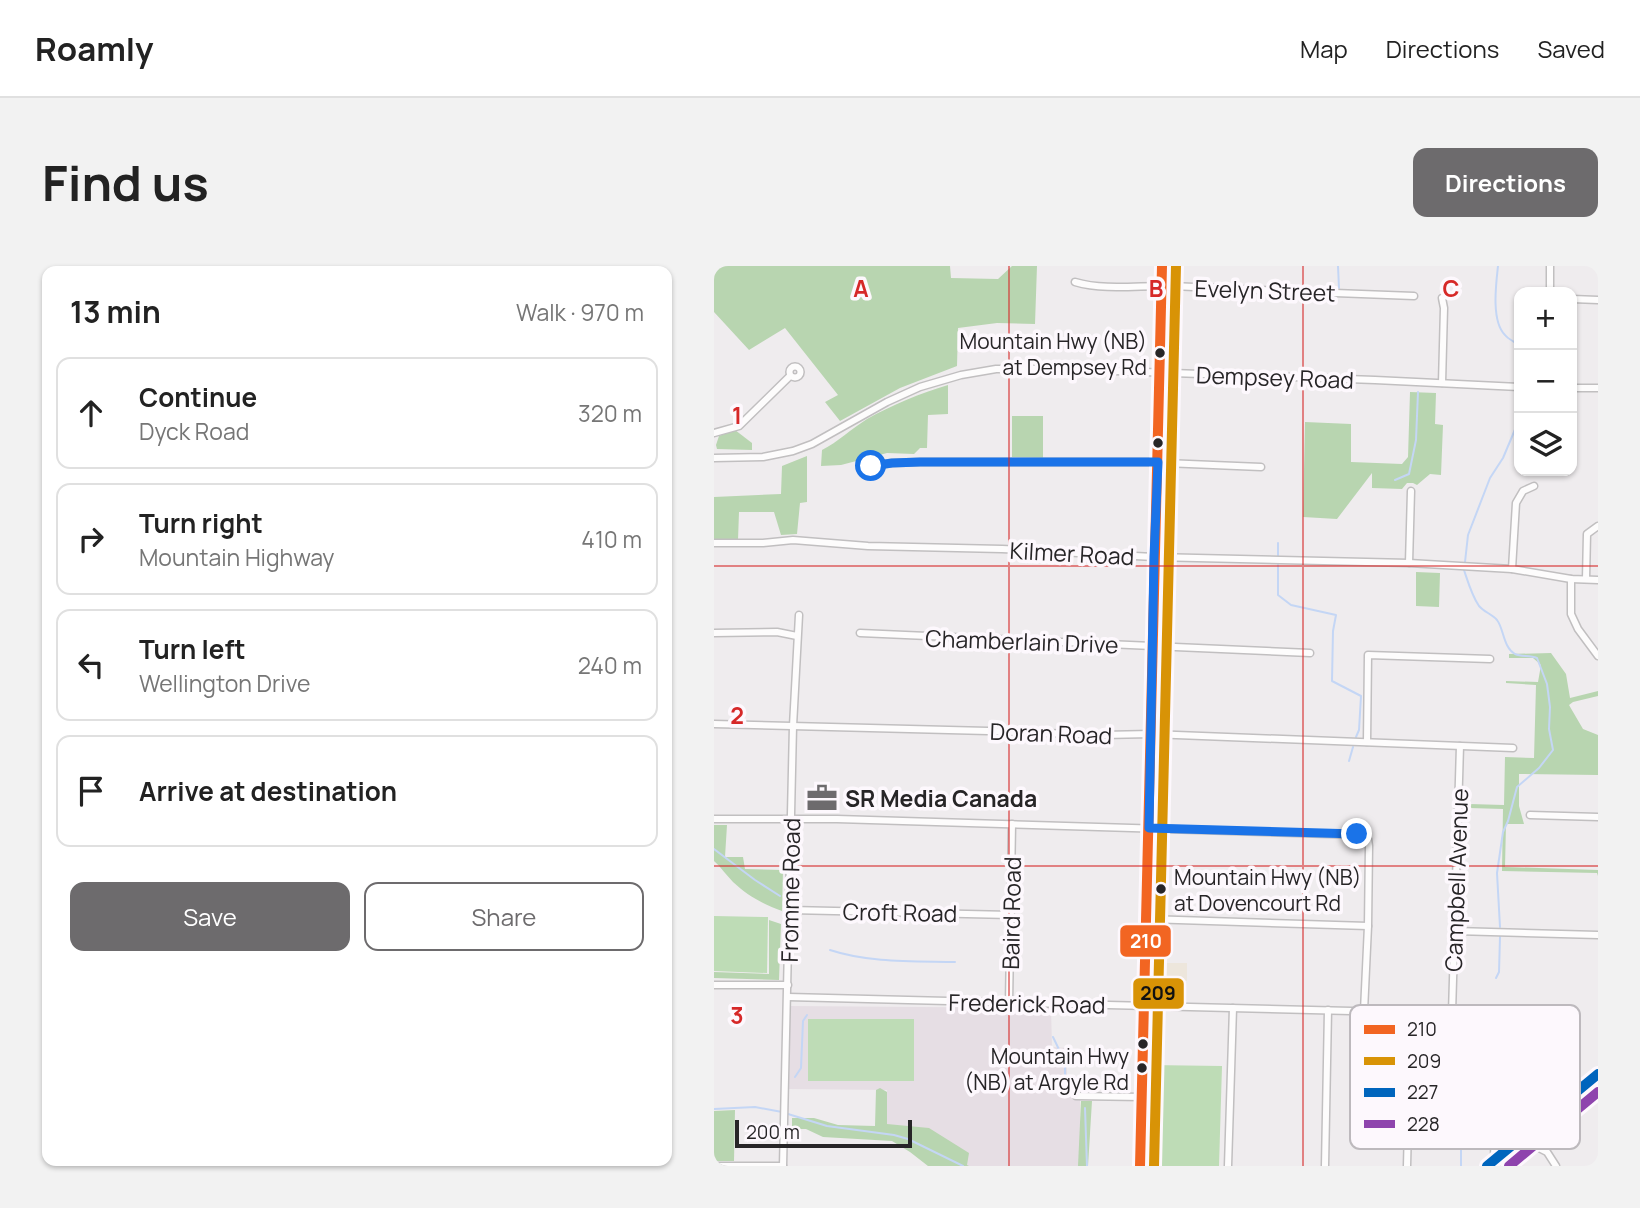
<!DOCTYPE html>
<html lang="en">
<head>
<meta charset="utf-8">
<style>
  body { margin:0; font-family:Manrope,sans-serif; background:#f2f2f2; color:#222 }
  .controls { position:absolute; right:21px; top:21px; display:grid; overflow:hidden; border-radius:14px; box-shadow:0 2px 5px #0004 }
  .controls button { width:63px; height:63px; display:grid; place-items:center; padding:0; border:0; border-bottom:2px solid #e0e0e0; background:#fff; color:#222; font:35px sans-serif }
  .scale { position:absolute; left:21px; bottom:18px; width:177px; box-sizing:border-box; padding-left:7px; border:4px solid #272527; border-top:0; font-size:19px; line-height:24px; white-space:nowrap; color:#272527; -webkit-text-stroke:5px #fdf8fd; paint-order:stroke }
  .stop { position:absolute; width:21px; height:21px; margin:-16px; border:5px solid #1a73e8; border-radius:50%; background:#fff }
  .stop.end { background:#1a73e8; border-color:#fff; box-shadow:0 2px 7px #0008 }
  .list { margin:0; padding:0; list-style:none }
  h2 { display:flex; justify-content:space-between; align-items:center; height:91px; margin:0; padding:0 28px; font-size:30px }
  h2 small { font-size:23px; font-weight:400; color:#767676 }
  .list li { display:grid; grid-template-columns:46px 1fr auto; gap:21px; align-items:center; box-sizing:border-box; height:112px; margin:0 14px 14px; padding:0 14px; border:2px solid #e0e0e0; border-radius:14px }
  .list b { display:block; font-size:26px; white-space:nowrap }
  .list p { margin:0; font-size:23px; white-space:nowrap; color:#767676 }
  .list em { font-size:23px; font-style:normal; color:#767676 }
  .actions { display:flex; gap:14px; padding:21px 28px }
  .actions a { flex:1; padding:16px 0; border:2px solid #6d6b6d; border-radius:14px; text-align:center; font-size:24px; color:#6d6b6d }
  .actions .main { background:#6d6b6d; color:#fff }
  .icon { flex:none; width:38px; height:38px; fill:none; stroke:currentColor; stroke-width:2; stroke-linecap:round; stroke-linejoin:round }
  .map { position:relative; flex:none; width:884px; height:900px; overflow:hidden; border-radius:14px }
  header { display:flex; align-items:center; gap:42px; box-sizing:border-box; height:98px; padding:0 35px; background:#fff; border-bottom:2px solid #e0e0e0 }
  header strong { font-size:33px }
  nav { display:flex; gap:38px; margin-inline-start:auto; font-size:24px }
  .intro { display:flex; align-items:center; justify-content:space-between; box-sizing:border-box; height:168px; padding:0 42px }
  h1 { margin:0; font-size:49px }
  .button { padding:18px 32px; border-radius:14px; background:#6d6b6d; color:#fff; font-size:24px; font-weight:700 }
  main { display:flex; gap:42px; padding:0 42px }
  aside { flex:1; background:#fff; border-radius:14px; box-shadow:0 2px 5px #0004 }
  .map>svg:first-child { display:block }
</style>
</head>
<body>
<header>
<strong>Roamly</strong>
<nav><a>Map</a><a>Directions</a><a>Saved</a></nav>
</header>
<div class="intro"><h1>Find us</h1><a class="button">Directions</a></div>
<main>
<aside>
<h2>13 min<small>Walk · 970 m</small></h2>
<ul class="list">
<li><svg class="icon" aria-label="ahead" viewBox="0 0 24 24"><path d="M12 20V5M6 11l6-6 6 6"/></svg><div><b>Continue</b><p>Dyck Road</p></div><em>320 m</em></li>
<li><svg class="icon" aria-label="right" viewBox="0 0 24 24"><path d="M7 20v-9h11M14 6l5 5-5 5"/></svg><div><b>Turn right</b><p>Mountain Highway</p></div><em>410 m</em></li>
<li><svg class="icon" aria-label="left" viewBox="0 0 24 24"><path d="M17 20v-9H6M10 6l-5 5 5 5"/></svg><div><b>Turn left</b><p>Wellington Drive</p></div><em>240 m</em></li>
<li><svg class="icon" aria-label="arrive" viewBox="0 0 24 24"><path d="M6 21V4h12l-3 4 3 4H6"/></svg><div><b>Arrive at destination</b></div></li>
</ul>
<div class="actions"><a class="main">Save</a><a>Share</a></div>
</aside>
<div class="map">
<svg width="884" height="900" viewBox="0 0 884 900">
  <rect width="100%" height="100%" fill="#efecee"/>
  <path fill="#ede6dc" d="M 439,697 L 473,697 L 473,715 L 439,714 Z"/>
  <path fill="#e6dee4" d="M 76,740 L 337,742 L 338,781 L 353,782 L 353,827 L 366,828 L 366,900 L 253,900 L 173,858 L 173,824 L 75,823 Z"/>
  <g fill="#bedcb6">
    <path d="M 0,650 L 54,651 L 53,707 L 0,705 Z"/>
    <rect x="94" y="753" width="106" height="62"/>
    <path d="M 436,799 L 508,800 L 505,900 L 434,900 Z"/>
  </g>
  <g fill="#b8d5b0">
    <path d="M 0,0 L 236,0 L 237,12 L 284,13 L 298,0 L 323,0 L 321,58 L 283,57 L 244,62 L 243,100 L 186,122 L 126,155 L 111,136 L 124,129 L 71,62 L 35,84 L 0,46 Z"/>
    <path d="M 234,119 L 234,148 L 214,149 L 213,182 L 206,182 L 200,188 L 173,187 L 127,199 L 107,200 L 108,184 C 124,176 137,163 153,153 C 178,139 207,127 234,119 Z"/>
    <path d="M 696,126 L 722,127 L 721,158 L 729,159 L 727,209 L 716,208 L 703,219 L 699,217 L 693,217 L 688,223 L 658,222 L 658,207 L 623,253 L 589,251 L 591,156 L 637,158 L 637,196 L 688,198 L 694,191 Z"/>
    <path d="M 298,150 L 329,150 L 329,192 L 298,191 Z"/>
    <path d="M 21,164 L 38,177 L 38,184 L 3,183 L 2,179 L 5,170 Z"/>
    <path d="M 93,190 L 93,236 L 86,237 L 83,268 L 67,269 L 60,246 L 25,246 L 24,274 L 0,275 L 0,231 L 67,228 L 68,200 Z"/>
    <path d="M 702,306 L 726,307 L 725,341 L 702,340 Z"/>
    <path d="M 837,387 L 852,408 L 856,432 L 884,425 L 884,430 L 859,436 L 855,439 L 869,463 L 884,469 L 884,509 L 805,508 L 805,540 L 810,558 L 792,558 L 791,601 L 884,604 L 884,610 L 883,607 L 788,605 L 789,543 L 755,542 L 755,538 L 790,539 L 791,491 L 820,492 L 822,419 L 792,417 L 792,415 L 824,416 L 827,399 L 819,392 L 795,392 L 795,388 Z"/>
    <path d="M 0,559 L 13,559 L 11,591 L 29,591 L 31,603 L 69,604 L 68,645 C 49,638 34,630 19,616 C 12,609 7,601 0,595 Z"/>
    <path d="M 55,654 L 67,658 L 65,714 L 0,712 L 0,706 L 55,708 Z"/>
    <path d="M 166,822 L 173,826 L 173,858 L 215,862 L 255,887 L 253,899 L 255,900 L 214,900 L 196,886 L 178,875 L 109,871 L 92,863 L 78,863 L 78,852 L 100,852 L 124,859 L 161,860 L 162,824 Z"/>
    <path d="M 367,835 L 378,835 L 374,900 L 364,900 Z"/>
    <path d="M 21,844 L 20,895 L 0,895 L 0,845 Z"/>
  </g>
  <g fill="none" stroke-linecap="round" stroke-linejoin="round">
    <g stroke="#c4d6f5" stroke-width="2">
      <path d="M 624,0 L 625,22"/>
      <path d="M 784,0 C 782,18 777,55 791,69 C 794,73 801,76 805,79"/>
      <path d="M 681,214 L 695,208 L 702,174 L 704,126"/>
      <path d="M 564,290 L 564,277"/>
      <path d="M 751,296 L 754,269 L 776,212 L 789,192 L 805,154"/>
      <path d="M 564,299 L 564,329 L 577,339 L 622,349 L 619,365 L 618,415 L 647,430 L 645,464 L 642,471"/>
      <path d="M 750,304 C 754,316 758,330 765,340 C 770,346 778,348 783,354 C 790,363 789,381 801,388 C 808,391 815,389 823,392 L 833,418 L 836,441 L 835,463 L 839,484 L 825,502 L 803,521 L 794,555 L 789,566 L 783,607 L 786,661"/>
      <path d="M 635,495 L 639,481"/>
      <path d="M 0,583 L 41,614 L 66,630"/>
      <path d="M 116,684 C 155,697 200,695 241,696"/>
      <path d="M 782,712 L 785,706 L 786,671"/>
      <path d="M 339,771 L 351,796 L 351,821"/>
      <path d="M 81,811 L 87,802 L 89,755 L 93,749"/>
      <path d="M 371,842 L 373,900"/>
      <path d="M 0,843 L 41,841 L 68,846"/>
      <path d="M 74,848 L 113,860 L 180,869 L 194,873 L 249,900"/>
      <path d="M 747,900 L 747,872 L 767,870 L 761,844 L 752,829 L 755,820"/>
    </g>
    <g stroke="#c1bfc0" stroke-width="9">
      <g id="minor">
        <path d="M 361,16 C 392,25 426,19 458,20 C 539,24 619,27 700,30"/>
        <path d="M 836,26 L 836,0"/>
        <path d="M 728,32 L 730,42 L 728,117"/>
        <path d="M 858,33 L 884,34"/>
        <circle cx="81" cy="106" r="5.5"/>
        <path d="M 858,122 L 884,122"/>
        <path d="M 0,167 L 25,160 L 76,110"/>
        <path d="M 0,192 L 49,191 L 79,185 L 98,178 L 173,136 L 206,121 L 247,109 L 282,103 L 344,103 L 661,114 L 805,121"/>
        <path d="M 157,200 L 178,197 L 206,196 L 444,196 L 451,197 L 547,201"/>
        <path d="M 0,277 L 49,277 L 79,274 L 154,280 L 288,283 L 440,291 L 695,297 L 798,303 L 857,313 L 884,314"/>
        <path d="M 695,297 L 697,225"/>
        <path d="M 798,303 L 802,237 L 809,225 L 820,220"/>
        <path d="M 857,313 L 857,348 L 864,363 L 884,390"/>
        <path d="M 872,313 L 873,268 L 884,260"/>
        <path d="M 0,367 L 63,366 L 83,370"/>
        <path d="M 146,367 L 596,387"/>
        <path d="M 0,458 L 274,465 L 389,469 L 437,468 L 799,482"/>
        <path d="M 653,476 L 654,389 L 776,393"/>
        <path d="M 816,549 L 884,551"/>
        <path d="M 0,553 L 123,553 L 649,569 L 654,573 L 655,580 L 654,660 L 650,745"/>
        <path d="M 76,644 L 297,649"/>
        <path d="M 433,653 L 654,660"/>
        <path d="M 741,665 L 884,669"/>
        <path d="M 0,719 L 74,719"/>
        <path d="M 74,731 L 838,750 L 843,753 L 846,762 L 844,832 L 848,838"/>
        <path d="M 295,737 L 298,558"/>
        <path d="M 738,747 L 746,480"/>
        <path d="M 362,830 L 428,831"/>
        <path d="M 811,868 L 823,881 L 833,886 L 842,900"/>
        <path d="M 4,900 L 69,900"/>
        <path d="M 69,900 L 79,460 L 85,349"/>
        <path d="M 426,900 L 448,0"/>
        <path d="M 514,900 L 519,742"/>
        <path d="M 611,900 L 614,744"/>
        <path d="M 693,900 L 695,820"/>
        <path d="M 773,900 L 884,808"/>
        <path d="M 780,900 L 782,748"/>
      </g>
    </g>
    <use href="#minor" stroke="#fdfcfc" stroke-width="6"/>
    <g stroke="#fdf8fd" stroke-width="16">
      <path id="bus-1" d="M 426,900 L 448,0"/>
    </g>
    <g stroke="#fdf8fd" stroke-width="16">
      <path id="bus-2" d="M 440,900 L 462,0"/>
    </g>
    <g stroke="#fdf8fd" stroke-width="16">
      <path id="bus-3" d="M 773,900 L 884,808"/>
    </g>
    <g stroke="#fdf8fd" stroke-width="16">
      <path id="bus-4" d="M 795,900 L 884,826"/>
    </g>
    <use href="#bus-1" stroke="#f26522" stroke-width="10"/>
    <use href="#bus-2" stroke="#d89306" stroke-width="10"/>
    <use href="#bus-3" stroke="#0065bd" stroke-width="10"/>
    <use href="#bus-4" stroke="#8e44ad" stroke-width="10"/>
  </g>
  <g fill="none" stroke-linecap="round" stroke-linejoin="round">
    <path stroke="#1a73e8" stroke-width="9" d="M 157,200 L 178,197 L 206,196 L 444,196 L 440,291 L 435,562 L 643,568"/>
  </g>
  <path fill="none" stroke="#d62828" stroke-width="2" stroke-opacity="0.55" d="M 295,0 L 295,900M 589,0 L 589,900M 0,300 L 884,300M 0,600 L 884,600"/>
  <defs>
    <g id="office-bare" transform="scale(2.415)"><path d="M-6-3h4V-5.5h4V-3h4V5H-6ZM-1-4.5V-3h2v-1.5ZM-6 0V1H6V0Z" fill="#6d6b6d" stroke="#fdf8fd" stroke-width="2.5" paint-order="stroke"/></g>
  </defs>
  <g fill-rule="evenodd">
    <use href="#office-bare" x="108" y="532"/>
  </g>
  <g fill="#272527" stroke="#fdf8fd" stroke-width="2.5">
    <circle cx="446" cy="87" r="6"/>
    <circle cx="444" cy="177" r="6"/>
    <circle cx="447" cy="623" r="6"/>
    <circle cx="429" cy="778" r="6"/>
    <circle cx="428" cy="802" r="6"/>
  </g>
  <g text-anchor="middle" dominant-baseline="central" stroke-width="7" stroke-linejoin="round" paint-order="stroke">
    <g font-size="21" fill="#272527" stroke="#fdf8fd" text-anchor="end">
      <text x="433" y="75">Mountain Hwy (NB)<tspan x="433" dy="26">at Dempsey Rd</tspan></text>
      <text x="460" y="611" text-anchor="start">Mountain Hwy (NB)<tspan x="460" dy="26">at Dovencourt Rd</tspan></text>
      <text x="415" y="790">Mountain Hwy<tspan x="415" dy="26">(NB) at Argyle Rd</tspan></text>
    </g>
    <g font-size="23" fill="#272527" stroke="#fdf8fd">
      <text transform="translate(551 24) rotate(2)">Evelyn Street</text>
      <text transform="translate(561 111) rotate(2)">Dempsey Road</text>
      <text transform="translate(358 287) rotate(3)">Kilmer Road</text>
      <text transform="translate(308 375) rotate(2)">Chamberlain Drive</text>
      <text transform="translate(337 467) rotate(2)">Doran Road</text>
      <text transform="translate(742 614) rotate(-88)">Campbell Avenue</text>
      <text transform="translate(76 624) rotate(-89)">Fromme Road</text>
      <text transform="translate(186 646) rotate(1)">Croft Road</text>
      <text transform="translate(297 647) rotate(-89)">Baird Road</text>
      <text transform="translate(313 737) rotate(1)">Frederick Road</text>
    </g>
    <g font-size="23" font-weight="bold" fill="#272527" stroke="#fdf8fd" text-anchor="start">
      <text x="131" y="532">SR Media Canada</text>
    </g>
  </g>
  <rect x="636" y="739" width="230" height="144" rx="10" fill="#fdf8fd" stroke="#bdb9bd" stroke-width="2"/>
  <rect x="650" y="759" width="31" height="9" fill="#f26522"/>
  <rect x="650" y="791" width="31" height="8" fill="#d89306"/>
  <rect x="650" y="822" width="31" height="9" fill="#0065bd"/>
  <rect x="650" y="854" width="31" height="8" fill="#8e44ad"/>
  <g font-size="19" fill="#272527">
    <text x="693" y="770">210</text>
    <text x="693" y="802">209</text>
    <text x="693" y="833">227</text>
    <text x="693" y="865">228</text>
  </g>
  <g font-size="23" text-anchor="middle" font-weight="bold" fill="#d62828" stroke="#fdf8fd" stroke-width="7" stroke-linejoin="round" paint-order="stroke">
    <text x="147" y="31">A</text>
    <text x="442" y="31">B</text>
    <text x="737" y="31">C</text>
    <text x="23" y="158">1</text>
    <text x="23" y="458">2</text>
    <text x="23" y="758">3</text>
  </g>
  <g stroke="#fdf8fd" stroke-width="2.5">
    <rect x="405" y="658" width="53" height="34" rx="7" fill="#f26522"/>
    <rect x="418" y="711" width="53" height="33" rx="7" fill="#d89306"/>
  </g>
  <g font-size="19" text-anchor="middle" font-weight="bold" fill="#fff">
    <text x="432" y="682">210</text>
  </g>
  <g font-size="19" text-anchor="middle" font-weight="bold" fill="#111">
    <text x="444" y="734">209</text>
  </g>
</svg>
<div class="controls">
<button>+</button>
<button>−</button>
<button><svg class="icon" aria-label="layers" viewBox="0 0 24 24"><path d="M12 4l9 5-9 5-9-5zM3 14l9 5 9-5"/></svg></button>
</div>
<div class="scale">200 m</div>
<div class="stop" style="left:157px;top:200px"></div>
<div class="stop end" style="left:643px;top:568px"></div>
</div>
</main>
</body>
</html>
